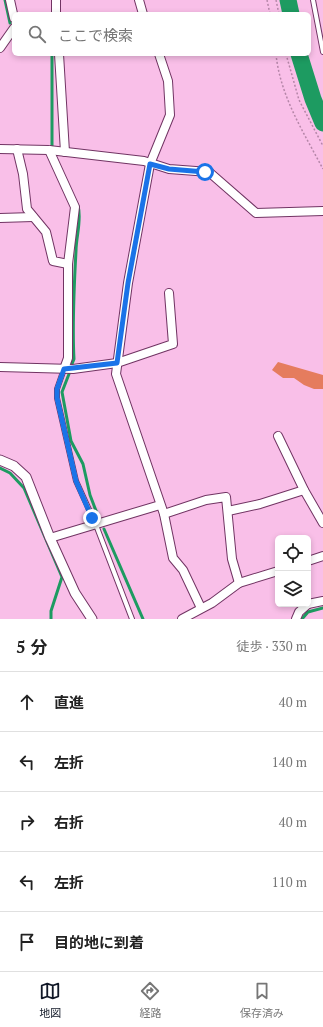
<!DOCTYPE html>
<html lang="ja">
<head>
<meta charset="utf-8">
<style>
  body { margin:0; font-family:"PT Serif","Noto Sans JP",serif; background:#f2f2f2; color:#222 }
  .controls { position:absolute; right:12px; bottom:12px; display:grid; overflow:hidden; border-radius:6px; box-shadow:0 2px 6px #0003 }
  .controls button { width:36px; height:36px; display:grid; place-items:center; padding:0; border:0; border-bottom:1px solid #e0e0e0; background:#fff; color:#222; font:20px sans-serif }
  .stop { position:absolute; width:12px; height:12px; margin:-9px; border:3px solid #1a73e8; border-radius:50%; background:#fff }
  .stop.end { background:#1a73e8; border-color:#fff; box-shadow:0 1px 4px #0008 }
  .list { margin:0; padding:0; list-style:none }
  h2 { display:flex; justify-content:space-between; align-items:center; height:52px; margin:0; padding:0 16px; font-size:17px }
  h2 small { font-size:13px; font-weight:400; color:#767676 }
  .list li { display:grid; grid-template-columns:26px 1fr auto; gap:12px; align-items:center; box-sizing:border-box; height:60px; padding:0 16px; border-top:1px solid #e0e0e0 }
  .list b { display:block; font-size:15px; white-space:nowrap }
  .list em { font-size:13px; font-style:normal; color:#767676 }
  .icon { flex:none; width:22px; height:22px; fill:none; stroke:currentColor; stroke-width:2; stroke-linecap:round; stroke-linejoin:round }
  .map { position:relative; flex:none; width:323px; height:619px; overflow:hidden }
  .search { position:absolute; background:#fff; box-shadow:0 2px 6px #0003; left:12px; right:12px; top:12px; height:44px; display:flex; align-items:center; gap:10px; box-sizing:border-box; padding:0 14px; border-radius:6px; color:#767676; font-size:15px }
  .sheet { height:352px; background:#fff }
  nav { display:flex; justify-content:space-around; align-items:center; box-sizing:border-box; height:56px; border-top:1px solid #e0e0e0; background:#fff; font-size:11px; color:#767676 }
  nav a { display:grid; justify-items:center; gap:2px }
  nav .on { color:#111827 }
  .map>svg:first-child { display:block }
</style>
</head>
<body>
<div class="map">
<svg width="323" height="619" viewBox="0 0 323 619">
  <rect width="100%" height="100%" fill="#f9bfe8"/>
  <path fill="#e57c5e" d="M 278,362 L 323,375 L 323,389 L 314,389 L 304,385 L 294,378 L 283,378 L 272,370 Z"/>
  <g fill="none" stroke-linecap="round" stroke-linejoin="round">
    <g stroke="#1d9b61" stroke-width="3">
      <path d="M 5,0 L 10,23"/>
      <path d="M 52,146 L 52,54"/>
      <path d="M 72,364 L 74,359 C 72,323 74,287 76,251 C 76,237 82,219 78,206"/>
      <path d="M 69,374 L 62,392 L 71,441 L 83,464 L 90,495 L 98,516"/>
      <path d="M 0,468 L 10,473 L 24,488 L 62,577 L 51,611 L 51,619"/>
      <path d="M 104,529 L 143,619"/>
      <path d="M 302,619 L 308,612 L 323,608"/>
    </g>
    <g stroke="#1d9b61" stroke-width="17">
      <path d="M 288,0 L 291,14"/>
      <path d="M 299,54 L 313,99 L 323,123"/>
    </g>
    <g stroke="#713463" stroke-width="6">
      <g id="service">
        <path d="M 313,0 L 323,52"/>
        <path d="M 64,369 L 57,389 L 57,398 L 76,481 L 96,525 L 132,619"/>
      </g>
    </g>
    <g stroke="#713463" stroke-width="10">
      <g id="minor">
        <path d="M 10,0 L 14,18"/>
        <path d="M 56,0 L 56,14"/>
        <path d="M 139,0 L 143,14"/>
        <path d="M 0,48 L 14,28"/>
        <path d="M 59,54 L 65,152"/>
        <path d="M 159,54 L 168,81 L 170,115 L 150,164 L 128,283 L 116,374 L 164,514 L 173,558 L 183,570 L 201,608"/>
        <path d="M 0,149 L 49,150 L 144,161 L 169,169 L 209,172 L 256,213 L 323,211"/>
        <path d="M 17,149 L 23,174 L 27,209 L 46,232 L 53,261 L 68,264"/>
        <path d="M 49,150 L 75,207 L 68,264 L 68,358 L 64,369"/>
        <path d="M 0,218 L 33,217"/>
        <path d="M 0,367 L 73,369 L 117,363 L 173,344 L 169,293"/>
        <path d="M 278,436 L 304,490 L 323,523"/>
        <path d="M 228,511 L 260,504 L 304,490"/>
        <path d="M 164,514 L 206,500 L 226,497 L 232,559 L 239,583"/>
        <path d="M 50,538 L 160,505"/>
        <path d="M 308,561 L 323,556"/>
        <path d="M 308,604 L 323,601"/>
        <path d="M 182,619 L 212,603 L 239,583 L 278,571"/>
        <path d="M 296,619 L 299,612 L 308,604"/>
      </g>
    </g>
    <g stroke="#713463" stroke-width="11">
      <path id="tertiary" d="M 0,460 L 14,466 L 26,477 L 50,538 L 75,593 L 92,619"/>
    </g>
    <g stroke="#b586a8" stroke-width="1.5" stroke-dasharray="2 2" stroke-linecap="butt">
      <path d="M 267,0 L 270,14"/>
      <path d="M 276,0 L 279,14"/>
      <path d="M 276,54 C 280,96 304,133 323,169"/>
      <path d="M 286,54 L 299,100 L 323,146"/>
    </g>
    <use href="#service" stroke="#fff" stroke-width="4"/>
    <use href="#minor" stroke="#fff" stroke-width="8"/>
    <use href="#tertiary" stroke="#fff" stroke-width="9"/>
  </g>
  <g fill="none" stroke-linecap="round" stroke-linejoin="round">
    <path stroke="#1a73e8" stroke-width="5" d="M 92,518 L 76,481 L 57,398 L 57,389 L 64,369 L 117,363 L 128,283 L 150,164 L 169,169 L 205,172"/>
  </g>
</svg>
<div class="controls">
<button><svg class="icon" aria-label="locate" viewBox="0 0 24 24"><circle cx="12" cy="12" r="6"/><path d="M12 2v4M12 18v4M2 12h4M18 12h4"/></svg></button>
<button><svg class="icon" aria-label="layers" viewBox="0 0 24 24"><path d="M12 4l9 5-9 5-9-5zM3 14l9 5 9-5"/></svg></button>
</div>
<div class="stop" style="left:205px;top:172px"></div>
<div class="stop end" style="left:92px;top:518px"></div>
<div class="search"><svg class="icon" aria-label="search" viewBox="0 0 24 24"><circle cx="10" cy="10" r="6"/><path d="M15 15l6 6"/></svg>ここで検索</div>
</div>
<section class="sheet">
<h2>5 分<small>徒歩 · 330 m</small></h2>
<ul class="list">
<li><svg class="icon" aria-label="ahead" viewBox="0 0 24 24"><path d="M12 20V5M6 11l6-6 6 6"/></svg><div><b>直進</b></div><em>40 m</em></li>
<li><svg class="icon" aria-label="left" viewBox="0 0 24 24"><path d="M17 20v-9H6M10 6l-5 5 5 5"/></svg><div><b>左折</b></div><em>140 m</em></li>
<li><svg class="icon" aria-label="right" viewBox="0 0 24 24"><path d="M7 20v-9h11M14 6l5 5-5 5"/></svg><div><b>右折</b></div><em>40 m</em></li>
<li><svg class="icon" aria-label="left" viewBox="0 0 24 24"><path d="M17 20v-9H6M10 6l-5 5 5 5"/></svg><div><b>左折</b></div><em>110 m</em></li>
<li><svg class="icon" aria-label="arrive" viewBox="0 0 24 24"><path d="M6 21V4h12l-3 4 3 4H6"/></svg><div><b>目的地に到着</b></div></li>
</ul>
</section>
<nav>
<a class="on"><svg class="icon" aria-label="map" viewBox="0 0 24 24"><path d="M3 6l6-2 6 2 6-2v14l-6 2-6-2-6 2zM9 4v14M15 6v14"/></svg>地図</a>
<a><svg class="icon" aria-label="directions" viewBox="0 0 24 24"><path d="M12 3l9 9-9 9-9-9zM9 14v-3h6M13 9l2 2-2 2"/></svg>経路</a>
<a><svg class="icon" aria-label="saved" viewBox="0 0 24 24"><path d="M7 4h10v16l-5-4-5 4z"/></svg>保存済み</a>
</nav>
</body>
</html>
